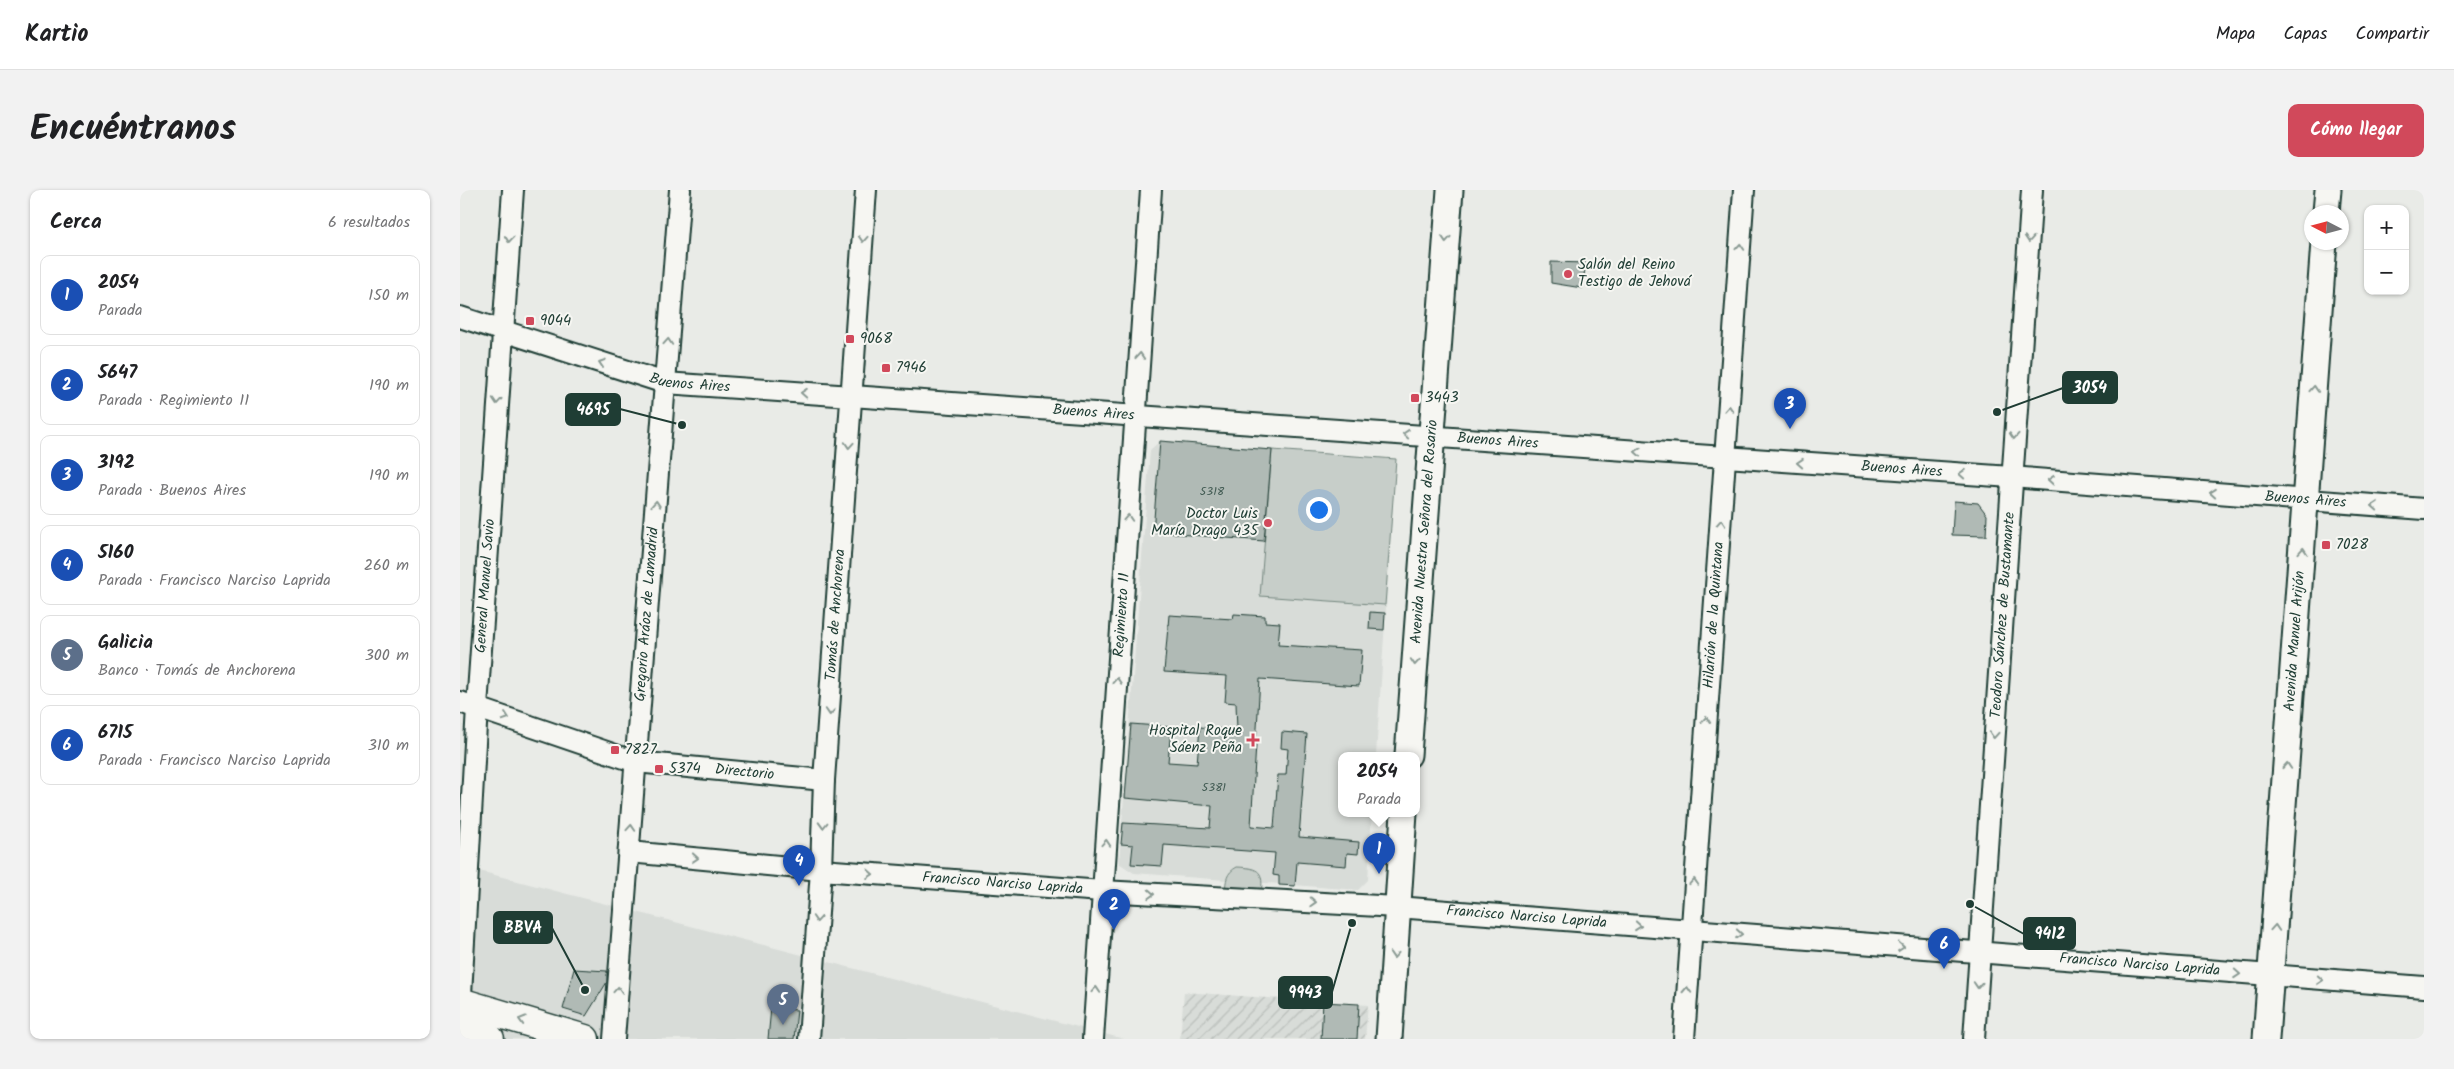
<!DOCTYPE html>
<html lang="es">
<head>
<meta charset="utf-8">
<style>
  body { margin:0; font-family:Kalam,sans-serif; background:#f2f2f2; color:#202124 }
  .controls { position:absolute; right:15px; top:15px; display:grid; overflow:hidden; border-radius:10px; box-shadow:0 1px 4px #0004 }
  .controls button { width:45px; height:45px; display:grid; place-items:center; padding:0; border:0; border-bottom:1px solid #e0e0e0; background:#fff; color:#202124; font:25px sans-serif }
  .compass { position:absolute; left:1844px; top:15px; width:45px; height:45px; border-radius:50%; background:#fff; box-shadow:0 1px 4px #0004; rotate:276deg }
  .you { position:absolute; left:858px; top:319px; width:18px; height:18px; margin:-12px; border:4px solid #fff; border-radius:50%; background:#1a73e8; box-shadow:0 0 0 8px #1a73e833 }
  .badge { display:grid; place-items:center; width:32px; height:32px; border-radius:50%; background:#d1495b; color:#fff; font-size:16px; font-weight:700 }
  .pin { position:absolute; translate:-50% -41px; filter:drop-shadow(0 1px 2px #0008) }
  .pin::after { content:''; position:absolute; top:26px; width:18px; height:15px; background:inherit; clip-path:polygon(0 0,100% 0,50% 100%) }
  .popup { position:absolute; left:878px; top:562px; width:82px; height:65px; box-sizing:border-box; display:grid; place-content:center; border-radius:10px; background:#fff; filter:drop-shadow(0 1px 4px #0005); font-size:16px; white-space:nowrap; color:#757577 }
  .popup b { font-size:19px; color:#202124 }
  .popup::after { content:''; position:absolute; left:50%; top:100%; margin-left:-10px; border:10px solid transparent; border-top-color:#fff }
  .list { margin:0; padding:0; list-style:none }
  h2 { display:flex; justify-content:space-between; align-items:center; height:65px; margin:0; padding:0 20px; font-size:21px }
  h2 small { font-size:16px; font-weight:400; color:#757577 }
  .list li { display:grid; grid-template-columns:32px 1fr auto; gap:15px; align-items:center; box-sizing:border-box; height:80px; margin:0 10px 10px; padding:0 10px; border:1px solid #e0e0e0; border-radius:10px }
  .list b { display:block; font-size:19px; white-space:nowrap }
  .list p { margin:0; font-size:16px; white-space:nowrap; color:#757577 }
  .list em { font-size:16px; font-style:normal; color:#757577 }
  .map { position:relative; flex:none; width:1964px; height:849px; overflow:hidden; border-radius:10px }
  header { display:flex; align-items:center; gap:30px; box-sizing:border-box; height:70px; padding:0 25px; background:#fff; border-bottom:1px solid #e0e0e0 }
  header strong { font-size:24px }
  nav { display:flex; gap:28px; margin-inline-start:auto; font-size:18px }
  .intro { display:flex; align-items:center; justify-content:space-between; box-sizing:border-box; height:120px; padding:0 30px }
  h1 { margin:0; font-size:35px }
  .button { padding:12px 22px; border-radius:10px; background:#d1495b; color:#fff; font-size:18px; font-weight:700 }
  main { display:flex; gap:30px; padding:0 30px }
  aside { flex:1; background:#fff; border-radius:10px; box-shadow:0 1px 4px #0004 }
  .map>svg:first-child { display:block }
</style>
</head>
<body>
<header>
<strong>Kartio</strong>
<nav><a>Mapa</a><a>Capas</a><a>Compartir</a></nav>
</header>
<div class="intro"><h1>Encuéntranos</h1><a class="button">Cómo llegar</a></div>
<main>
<aside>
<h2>Cerca<small>6 resultados</small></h2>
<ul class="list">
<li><span class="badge" style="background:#1a4fb4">1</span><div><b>2054</b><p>Parada</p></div><em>150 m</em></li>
<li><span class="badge" style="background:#1a4fb4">2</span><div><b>5647</b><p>Parada · Regimiento 11</p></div><em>190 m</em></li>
<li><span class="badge" style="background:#1a4fb4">3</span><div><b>3192</b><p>Parada · Buenos Aires</p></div><em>190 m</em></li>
<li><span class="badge" style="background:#1a4fb4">4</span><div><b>5160</b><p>Parada · Francisco Narciso Laprida</p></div><em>260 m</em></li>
<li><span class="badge" style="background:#5c6f8a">5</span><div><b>Galicia</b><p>Banco · Tomás de Anchorena</p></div><em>300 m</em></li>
<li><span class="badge" style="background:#1a4fb4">6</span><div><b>6715</b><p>Parada · Francisco Narciso Laprida</p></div><em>310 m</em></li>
</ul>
</aside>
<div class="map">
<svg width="1964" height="849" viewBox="0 0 1964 849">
  <defs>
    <pattern id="industrial-furrows" width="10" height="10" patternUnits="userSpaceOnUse" patternTransform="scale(1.25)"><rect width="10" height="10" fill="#d8dcd8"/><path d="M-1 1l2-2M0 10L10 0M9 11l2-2" fill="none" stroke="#b9beba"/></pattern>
  </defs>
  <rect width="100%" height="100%" fill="#e9ebe7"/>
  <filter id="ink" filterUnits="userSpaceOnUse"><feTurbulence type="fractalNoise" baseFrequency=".02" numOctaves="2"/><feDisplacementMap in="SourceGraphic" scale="10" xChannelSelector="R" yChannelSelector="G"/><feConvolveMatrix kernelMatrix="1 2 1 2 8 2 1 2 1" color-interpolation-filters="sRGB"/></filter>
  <g filter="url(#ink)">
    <g fill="#d8dcd8">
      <path d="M 700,251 L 936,269 L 916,565 L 882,565 L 882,623 L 912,623 L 908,690 L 898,700 L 674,683 L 659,673 L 690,260 Z"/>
      <path d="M 0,676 L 664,849 L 0,849 Z"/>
    </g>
    <path fill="url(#industrial-furrows)" d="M 724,802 L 908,815 L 905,849 L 720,849 Z"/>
    <g fill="#c7cec9" stroke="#73867e">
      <path d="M 812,260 L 936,269 L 925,415 L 800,406 Z"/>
      <path d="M 777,677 C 800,678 804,681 801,705 L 765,702 C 766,690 766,683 777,677 Z"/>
    </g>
    <g fill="#b0bab5" stroke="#1f3d34">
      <path d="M 1091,72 L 1126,73 L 1122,98 L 1091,93 Z"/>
      <path d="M 700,251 L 812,260 L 804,351 L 693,342 Z"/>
      <path d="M 1494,311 L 1518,313 L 1527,325 L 1526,346 L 1492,345 Z"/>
      <path d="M 910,422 L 925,423 L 924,440 L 909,439 Z"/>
      <path d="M 774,424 L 805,426 L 805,432 L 820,433 L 818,455 L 902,460 L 899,496 L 800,489 L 791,636 L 814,638 L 818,585 L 826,585 L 828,559 L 821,558 L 822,542 L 847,544 L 839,647 L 899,652 L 898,664 L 887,663 L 886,676 L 837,672 L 835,696 L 819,695 L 819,686 L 813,685 L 815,663 L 704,655 L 702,676 L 671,674 L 673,655 L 661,654 L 663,633 L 750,638 L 752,616 L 665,608 L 671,534 L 711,537 L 708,572 L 737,574 L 740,537 L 777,540 L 776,513 L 765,512 L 767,486 L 704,482 L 709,425 L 773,429 Z"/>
      <path d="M 114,779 L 147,781 L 147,792 L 126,826 L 103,819 Z"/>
      <path d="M 863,812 L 899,814 L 897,849 L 861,849 Z"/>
      <path d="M 311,818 L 337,820 L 334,849 L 308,849 Z"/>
    </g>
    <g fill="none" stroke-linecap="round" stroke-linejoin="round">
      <g stroke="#1f3d34" stroke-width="24">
        <g id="minor">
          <path id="s1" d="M 0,127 L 205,193 L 1551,287 L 1964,319"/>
          <path id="s2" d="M 0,512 L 176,572 L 364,590"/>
          <path id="s3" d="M 169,662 L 361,680 L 642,701 L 937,717 L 1964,797"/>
          <path id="s4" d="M 0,823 L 17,517 L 53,0"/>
          <path id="s5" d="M 154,849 L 220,0"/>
          <path id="s6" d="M 349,849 L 361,680 L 364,590 L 406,0"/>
          <path id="s7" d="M 633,849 L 691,0"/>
          <path id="s8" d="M 1224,849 L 1284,0"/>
          <path id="s9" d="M 1514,849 L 1572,0"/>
        </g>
      </g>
      <g stroke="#1f3d34" stroke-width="29">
        <g id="tertiary">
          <path d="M 1866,22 L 1868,0"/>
          <path id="s10" d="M 948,565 L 990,0"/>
          <path d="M 929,849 L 944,623"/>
          <path id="s11" d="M 1806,849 L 1864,52"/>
        </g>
      </g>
      <g stroke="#1f3d34" stroke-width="31">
        <g id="secondary">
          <path d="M 0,812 L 125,849"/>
          <path d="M 0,840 L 30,849"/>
        </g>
      </g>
      <use href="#minor" stroke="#f6f6f2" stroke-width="20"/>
      <use href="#tertiary" stroke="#f6f6f2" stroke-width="25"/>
      <use href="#secondary" stroke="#f6f6f2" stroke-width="28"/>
    </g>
    <defs><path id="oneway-chevron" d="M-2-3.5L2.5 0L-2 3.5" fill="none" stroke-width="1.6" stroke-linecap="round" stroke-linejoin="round" transform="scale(1.25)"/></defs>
    <g stroke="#8a9a93">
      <use href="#oneway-chevron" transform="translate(49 49) rotate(95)"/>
      <use href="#oneway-chevron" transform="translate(403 49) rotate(94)"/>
      <use href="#oneway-chevron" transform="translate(986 49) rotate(94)"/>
      <use href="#oneway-chevron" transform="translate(1569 49) rotate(94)"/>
      <use href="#oneway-chevron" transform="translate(1280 57) rotate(-86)"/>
      <use href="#oneway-chevron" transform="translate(208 152) rotate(-86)"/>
      <use href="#oneway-chevron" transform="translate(680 166) rotate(-86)"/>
      <use href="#oneway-chevron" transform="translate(142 173) rotate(-162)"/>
      <use href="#oneway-chevron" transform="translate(1854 199) rotate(-86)"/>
      <use href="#oneway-chevron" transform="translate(344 203) rotate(-176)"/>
      <use href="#oneway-chevron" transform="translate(37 211) rotate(94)"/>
      <use href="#oneway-chevron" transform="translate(1269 219) rotate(-86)"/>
      <use href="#oneway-chevron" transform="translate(946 244) rotate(-176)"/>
      <use href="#oneway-chevron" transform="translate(1554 246) rotate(94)"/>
      <use href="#oneway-chevron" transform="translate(389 255) rotate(94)"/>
      <use href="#oneway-chevron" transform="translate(1178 262) rotate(-176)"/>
      <use href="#oneway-chevron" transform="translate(1340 273) rotate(-176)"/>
      <use href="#oneway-chevron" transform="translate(1502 284) rotate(-176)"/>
      <use href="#oneway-chevron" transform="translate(1591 290) rotate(-175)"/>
      <use href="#oneway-chevron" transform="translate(1753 303) rotate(-175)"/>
      <use href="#oneway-chevron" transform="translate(196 314) rotate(-86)"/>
      <use href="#oneway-chevron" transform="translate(1915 316) rotate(-176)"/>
      <use href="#oneway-chevron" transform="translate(668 328) rotate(-86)"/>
      <use href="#oneway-chevron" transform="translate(1261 333) rotate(-86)"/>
      <use href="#oneway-chevron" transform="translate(1843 361) rotate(-86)"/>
      <use href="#oneway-chevron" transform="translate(955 472) rotate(94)"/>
      <use href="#oneway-chevron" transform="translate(657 491) rotate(-86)"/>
      <use href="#oneway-chevron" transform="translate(370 522) rotate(94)"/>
      <use href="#oneway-chevron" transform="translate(46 527) rotate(19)"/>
      <use href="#oneway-chevron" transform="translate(1246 530) rotate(-86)"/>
      <use href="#oneway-chevron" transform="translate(1534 545) rotate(94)"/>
      <use href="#oneway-chevron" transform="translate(1827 576) rotate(-86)"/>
      <use href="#oneway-chevron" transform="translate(363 635) rotate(92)"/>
      <use href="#oneway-chevron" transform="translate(171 638) rotate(-86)"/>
      <use href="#oneway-chevron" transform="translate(646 653) rotate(-86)"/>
      <use href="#oneway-chevron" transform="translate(235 668) rotate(5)"/>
      <use href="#oneway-chevron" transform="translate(410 684) rotate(4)"/>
      <use href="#oneway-chevron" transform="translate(1234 692) rotate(-86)"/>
      <use href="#oneway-chevron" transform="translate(691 704) rotate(3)"/>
      <use href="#oneway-chevron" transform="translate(853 712) rotate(3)"/>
      <use href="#oneway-chevron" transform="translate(357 729) rotate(94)"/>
      <use href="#oneway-chevron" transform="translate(1178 736) rotate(5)"/>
      <use href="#oneway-chevron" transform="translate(1815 738) rotate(-86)"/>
      <use href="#oneway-chevron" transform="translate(1279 744) rotate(5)"/>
      <use href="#oneway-chevron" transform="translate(1441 757) rotate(5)"/>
      <use href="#oneway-chevron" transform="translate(934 765) rotate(94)"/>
      <use href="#oneway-chevron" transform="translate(1777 784) rotate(4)"/>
      <use href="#oneway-chevron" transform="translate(1860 790) rotate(4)"/>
      <use href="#oneway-chevron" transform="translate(1518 795) rotate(94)"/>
      <use href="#oneway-chevron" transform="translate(158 800) rotate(-86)"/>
      <use href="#oneway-chevron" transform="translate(636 800) rotate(-86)"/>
      <use href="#oneway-chevron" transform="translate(1227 800) rotate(-87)"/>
      <use href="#oneway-chevron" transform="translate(62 830) rotate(-164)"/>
    </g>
  </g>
  <g fill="#d1495b" stroke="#f6f6f2" stroke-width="2">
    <circle cx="1108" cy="84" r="5"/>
    <rect x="65" y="126" width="10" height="10" rx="2.5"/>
    <rect x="385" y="144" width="10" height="10" rx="2.5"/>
    <rect x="421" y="173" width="10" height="10" rx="2.5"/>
    <rect x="950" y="203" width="10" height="10" rx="2.5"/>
    <circle cx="808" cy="333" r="5"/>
    <rect x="1861" y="350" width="10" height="10" rx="2.5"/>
    <path d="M790.5 542.5h5v5h5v5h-5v5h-5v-5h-5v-5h5z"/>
    <rect x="150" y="555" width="10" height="10" rx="2.5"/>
    <rect x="194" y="574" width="10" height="10" rx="2.5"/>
  </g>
  <g text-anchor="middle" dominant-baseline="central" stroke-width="4" stroke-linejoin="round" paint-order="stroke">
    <g font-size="12" fill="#435c54">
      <text x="752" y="301">5318</text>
      <text x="754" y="597">5381</text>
    </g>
    <g font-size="15" fill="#1f3d34" stroke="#f6f6f2" text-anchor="start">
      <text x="1118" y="75">Salón del Reino<tspan x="1118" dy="17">Testigo de Jehová</tspan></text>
      <text x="80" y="131">9044</text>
      <text x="400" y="149">9068</text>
      <text x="436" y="178">7946</text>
      <text x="965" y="208">3443</text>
      <text x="798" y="324" text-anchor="end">Doctor Luis<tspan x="798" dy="17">María Drago 435</tspan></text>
      <text x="1876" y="355">7028</text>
      <text x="782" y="541" text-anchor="end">Hospital Roque<tspan x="782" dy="17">Sáenz Peña</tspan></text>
      <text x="165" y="560">7827</text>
      <text x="209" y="579">5374</text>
    </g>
    <g font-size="15" fill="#1f3d34" stroke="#f6f6f2">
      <text stroke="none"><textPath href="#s1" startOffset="240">Buenos Aires</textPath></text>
      <text stroke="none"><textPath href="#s1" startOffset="645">Buenos Aires</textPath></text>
      <text stroke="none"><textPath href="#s1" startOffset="1050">Buenos Aires</textPath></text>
      <text stroke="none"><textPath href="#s1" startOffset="1455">Buenos Aires</textPath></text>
      <text stroke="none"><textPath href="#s1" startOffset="1860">Buenos Aires</textPath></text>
      <text stroke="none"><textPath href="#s10" startOffset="224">Avenida Nuestra Señora del Rosario</textPath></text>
      <text stroke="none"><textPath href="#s4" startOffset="428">General Manuel Savio</textPath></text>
      <text stroke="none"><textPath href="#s5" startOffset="426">Gregorio Aráoz de Lamadrid</textPath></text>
      <text stroke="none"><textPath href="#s6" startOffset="425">Tomás de Anchorena</textPath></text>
      <text stroke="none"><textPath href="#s7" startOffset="425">Regimiento 11</textPath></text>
      <text stroke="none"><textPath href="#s9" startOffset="425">Teodoro Sánchez de Bustamante</textPath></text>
      <text stroke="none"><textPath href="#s8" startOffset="425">Hilarión de la Quintana</textPath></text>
      <text stroke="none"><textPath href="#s11" startOffset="399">Avenida Manuel Arijón</textPath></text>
      <text stroke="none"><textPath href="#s2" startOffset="295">Directorio</textPath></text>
      <text stroke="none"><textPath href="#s3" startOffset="375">Francisco Narciso Laprida</textPath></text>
      <text stroke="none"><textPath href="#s3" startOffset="900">Francisco Narciso Laprida</textPath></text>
      <text stroke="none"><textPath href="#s3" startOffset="1515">Francisco Narciso Laprida</textPath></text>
    </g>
  </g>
  <path fill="none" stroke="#1f3d34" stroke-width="2" d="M1537 222L1603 198M222 235L160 219M125 800L92 738M1510 714L1564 744M892 733L872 802"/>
  <g fill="#1f3d34" stroke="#f6f6f2" stroke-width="2">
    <circle cx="1537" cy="222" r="5"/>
    <circle cx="222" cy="235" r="5"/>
    <circle cx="125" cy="800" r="5"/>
    <circle cx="1510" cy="714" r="5"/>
    <circle cx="892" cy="733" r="5"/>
  </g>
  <g fill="#1f3d34" stroke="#1f3d34" stroke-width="2">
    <rect x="1603" y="182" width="54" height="31" rx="5"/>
    <rect x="106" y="204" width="54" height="31" rx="5"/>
    <rect x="34" y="722" width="58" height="31" rx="5"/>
    <rect x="1564" y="728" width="51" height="31" rx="5"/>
    <rect x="819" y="787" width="53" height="31" rx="5"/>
  </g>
  <g font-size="16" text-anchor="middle" font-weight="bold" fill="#fff">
    <text x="1630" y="203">3054</text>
    <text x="133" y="225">4695</text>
    <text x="63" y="743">BBVA</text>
    <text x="1590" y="749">9412</text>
    <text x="845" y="808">9943</text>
  </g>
</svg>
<div class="controls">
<button>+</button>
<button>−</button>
</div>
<svg class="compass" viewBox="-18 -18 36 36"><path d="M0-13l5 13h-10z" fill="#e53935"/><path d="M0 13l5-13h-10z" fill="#757577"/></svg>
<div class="you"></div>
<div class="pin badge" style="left:919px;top:684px;background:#1a4fb4">1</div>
<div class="popup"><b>2054</b>Parada</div>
<div class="pin badge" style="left:654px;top:740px;background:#1a4fb4">2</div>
<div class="pin badge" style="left:1330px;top:239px;background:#1a4fb4">3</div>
<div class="pin badge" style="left:339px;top:696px;background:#1a4fb4">4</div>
<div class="pin badge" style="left:323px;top:835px;background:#5c6f8a">5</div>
<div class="pin badge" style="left:1484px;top:779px;background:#1a4fb4">6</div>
</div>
</main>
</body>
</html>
